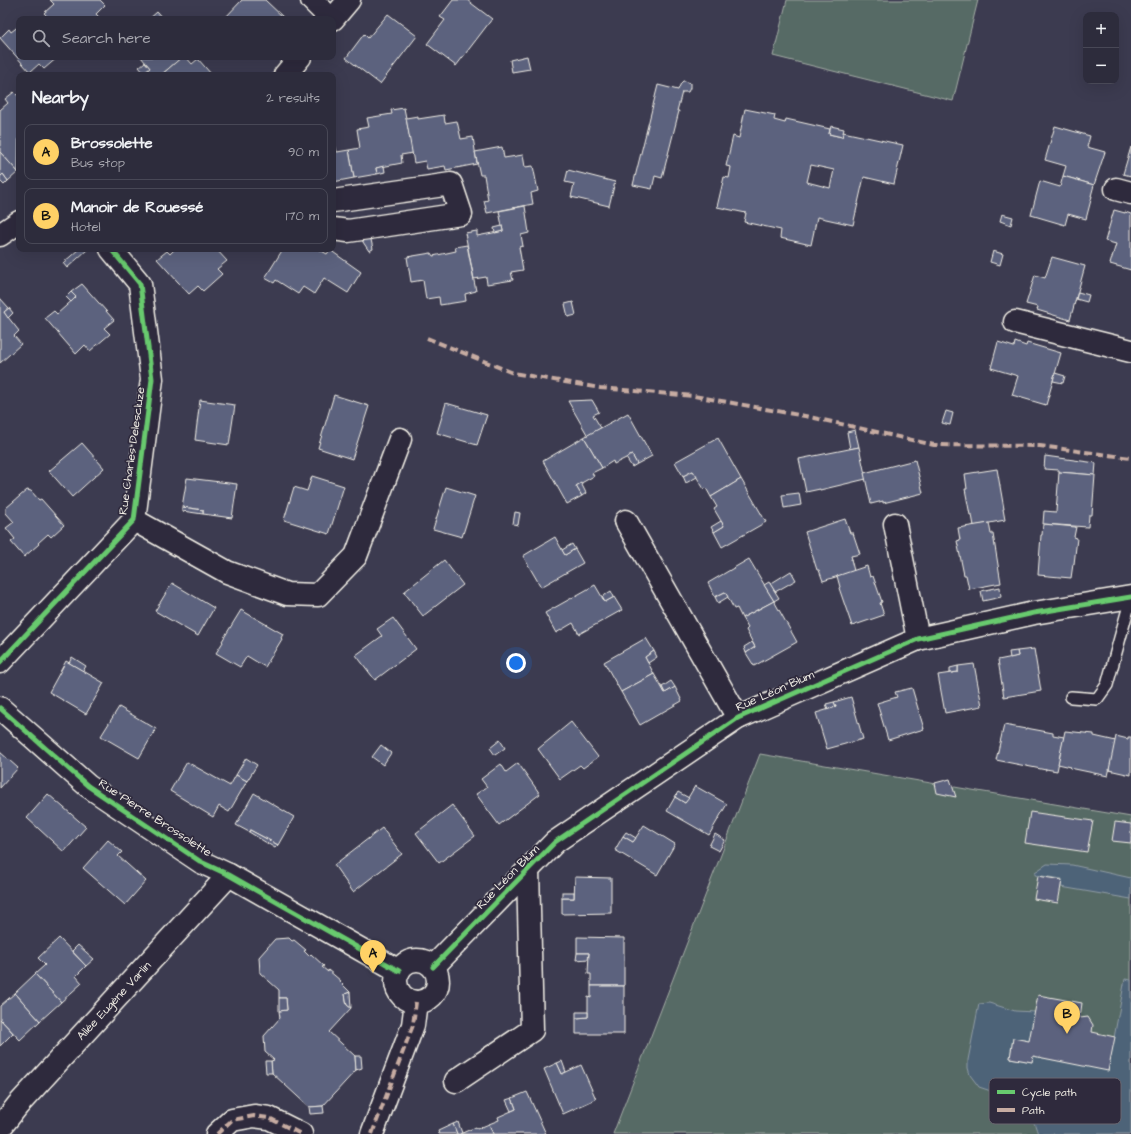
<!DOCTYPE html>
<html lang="en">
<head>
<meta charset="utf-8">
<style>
  body { margin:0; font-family:"Architects Daughter",sans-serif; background:#353443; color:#f1f3f6 }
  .controls { position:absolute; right:12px; top:12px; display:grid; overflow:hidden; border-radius:8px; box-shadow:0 4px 16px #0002 }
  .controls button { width:36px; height:36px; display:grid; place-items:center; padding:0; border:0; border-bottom:1px solid #484856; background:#2d2c3c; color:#f1f3f6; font:20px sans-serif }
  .you { position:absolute; left:516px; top:663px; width:14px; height:14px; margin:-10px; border:3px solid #fff; border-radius:50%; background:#1a73e8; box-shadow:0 0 0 6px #1a73e833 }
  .badge { display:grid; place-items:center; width:26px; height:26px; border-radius:50%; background:#ffd166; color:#111; font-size:13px; font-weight:700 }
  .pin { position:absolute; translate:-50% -33px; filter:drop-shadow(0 1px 2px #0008) }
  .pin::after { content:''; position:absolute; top:21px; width:14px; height:12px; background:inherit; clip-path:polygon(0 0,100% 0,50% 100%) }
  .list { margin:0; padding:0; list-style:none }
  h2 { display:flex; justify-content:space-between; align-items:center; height:52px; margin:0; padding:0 16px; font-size:17px }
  h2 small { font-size:13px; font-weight:400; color:#a7a7af }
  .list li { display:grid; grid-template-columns:26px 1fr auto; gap:12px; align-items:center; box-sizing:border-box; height:56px; margin:0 8px 8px; padding:0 8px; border:1px solid #484856; border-radius:8px }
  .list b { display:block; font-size:15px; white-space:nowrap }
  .list p { margin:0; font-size:13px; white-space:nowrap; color:#a7a7af }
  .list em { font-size:13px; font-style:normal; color:#a7a7af }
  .icon { flex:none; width:22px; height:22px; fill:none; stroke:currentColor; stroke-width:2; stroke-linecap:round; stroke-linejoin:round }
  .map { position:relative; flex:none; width:1131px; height:1134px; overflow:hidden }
  .search { position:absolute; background:#2d2c3c; box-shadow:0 4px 16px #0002; left:16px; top:16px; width:320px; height:44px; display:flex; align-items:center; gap:10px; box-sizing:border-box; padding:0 14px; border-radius:8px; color:#a7a7af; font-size:15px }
  .panel { position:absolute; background:#2d2c3c; box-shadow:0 4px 16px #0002; left:16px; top:72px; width:320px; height:180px; border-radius:8px }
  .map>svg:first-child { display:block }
</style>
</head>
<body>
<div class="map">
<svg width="1131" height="1134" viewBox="0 0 1131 1134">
  <rect width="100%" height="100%" fill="#3c3b50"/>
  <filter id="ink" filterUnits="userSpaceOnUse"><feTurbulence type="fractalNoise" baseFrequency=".025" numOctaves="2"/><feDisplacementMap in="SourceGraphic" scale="8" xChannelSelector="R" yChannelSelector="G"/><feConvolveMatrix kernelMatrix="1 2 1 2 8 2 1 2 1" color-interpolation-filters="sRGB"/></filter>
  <g filter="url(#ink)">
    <g fill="#566a65" stroke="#a5aea6">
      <path d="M 787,0 L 978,0 L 953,101 L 773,56 Z"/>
      <path d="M 760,754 L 1131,817 L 1131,1134 L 613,1134 Z"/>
    </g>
    <g fill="#4d6378" stroke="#909ca5">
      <path d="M 1047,864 L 1072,865 L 1131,878 L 1131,899 L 1061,887 L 1062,879 L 1035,875 L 1035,872 Z"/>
      <path d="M 1125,979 L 1131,980 L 1131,1134 L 1038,1134 C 1034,1122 1030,1109 1020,1101 L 979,1087 L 970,1075 L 968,1068 L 968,1060 L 979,1004 L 989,1003 L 1015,1011 L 1035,1012 L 1029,1041 L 1013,1038 L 1010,1058 L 1032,1062 L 1033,1056 L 1108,1070 Z"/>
    </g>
    <g fill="#5c627e" stroke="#f4f1e8" fill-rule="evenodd">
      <path d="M 50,0 L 100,0 L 105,5 L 96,14 L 101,19 L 50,19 L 44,13 L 54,4 Z"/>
      <path d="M 242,0 L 265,0 L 285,19 L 224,19 Z"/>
      <path d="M 453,0 L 467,0 L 492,19 L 456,66 L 427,44 L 445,20 L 440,17 Z"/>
      <path d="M 157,12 L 163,19 L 149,19 Z"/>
      <path d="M 388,14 L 417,36 L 380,84 L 346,58 L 364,34 L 368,38 Z"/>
      <path d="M 19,26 L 19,57 L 58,57 L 44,69 L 39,64 L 30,72 L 0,38 L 9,29 L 11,32 Z"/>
      <path d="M 527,56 L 530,69 L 512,72 L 510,60 Z"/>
      <path d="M 141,57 L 182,57 L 161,75 L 146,75 L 144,73 L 150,68 Z"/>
      <path d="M 182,57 L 186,57 L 192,64 L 198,59 L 212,75 L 161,75 Z"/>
      <path d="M 145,62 L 150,68 L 144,73 L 139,67 Z"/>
      <path d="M 683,81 L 685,81 L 690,83 L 690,88 L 688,92 L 682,92 L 677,111 L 679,111 L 662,178 L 655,176 L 652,189 L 633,185 L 658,85 L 678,90 L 681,83 Z"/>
      <path d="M 14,92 L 19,97 L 18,172 L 0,152 L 0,110 L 8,103 L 5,99 Z"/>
      <path d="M 404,108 L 413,153 L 401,155 L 402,163 L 376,168 L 377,174 L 354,178 L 349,150 L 360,148 L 357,129 L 369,127 L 367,118 L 392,114 L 391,110 Z"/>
      <path d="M 745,109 L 775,115 L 774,120 L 785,123 L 786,119 L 830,129 L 829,134 L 842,137 L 843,132 L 903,145 L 894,184 L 864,177 L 853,225 L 817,217 L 811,245 L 780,238 L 781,230 L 744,222 L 746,213 L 717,207 L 724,177 L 729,178 L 731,167 L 726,166 L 733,136 L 739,138 ZM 811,165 L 834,170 L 830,188 L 807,182 Z"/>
      <path d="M 444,115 L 445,123 L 457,121 L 461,139 L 473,137 L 477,164 L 446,170 L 445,166 L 427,169 L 425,161 L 414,163 L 406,118 L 418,116 L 418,119 Z"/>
      <path d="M 831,126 L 844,129 L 842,137 L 829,134 Z"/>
      <path d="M 1055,126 L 1090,136 L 1087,147 L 1105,152 L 1094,185 L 1063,176 L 1066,166 L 1045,160 Z"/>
      <path d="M 333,136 L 337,152 L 349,150 L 354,178 L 333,182 Z"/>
      <path d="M 502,147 L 504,158 L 523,155 L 525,167 L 533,166 L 538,191 L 531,193 L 533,204 L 487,213 L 484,201 L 488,200 L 484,175 L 480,175 L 475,152 Z"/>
      <path d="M 1131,147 L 1131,176 L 1123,174 Z"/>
      <path d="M 0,152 L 18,172 L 8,181 L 3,174 L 0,177 Z"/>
      <path d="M 384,166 L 385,172 L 377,174 L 376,168 Z"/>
      <path d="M 568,170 L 615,182 L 609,206 L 571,197 L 574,184 L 565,182 Z"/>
      <path d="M 3,174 L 8,181 L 4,185 L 0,181 L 0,177 Z"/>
      <path d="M 1063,176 L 1094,185 L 1091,196 L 1092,196 L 1086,219 L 1068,214 L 1065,225 L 1031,215 L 1040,181 L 1060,187 Z"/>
      <path d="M 525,206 L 529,233 L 521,235 L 523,246 L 519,247 L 523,270 L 511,272 L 513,280 L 487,284 L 486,277 L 474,279 L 465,233 L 477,231 L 477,236 L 503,231 L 499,211 Z"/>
      <path d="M 1114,210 L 1125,213 L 1125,212 L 1131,214 L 1131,270 L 1110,264 L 1116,244 L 1105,241 Z"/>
      <path d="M 1002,214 L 1013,217 L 1011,225 L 1000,221 Z"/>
      <path d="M 502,226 L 503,231 L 495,233 L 494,228 Z"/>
      <path d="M 370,235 L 373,249 L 369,251 L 363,242 L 362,238 Z"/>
      <path d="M 467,245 L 476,291 L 465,294 L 466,301 L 440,305 L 439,297 L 426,299 L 423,280 L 411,282 L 407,257 L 431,253 L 433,256 L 456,251 L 455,247 Z"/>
      <path d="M 79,249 L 86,249 L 87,250 L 67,268 L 63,263 Z"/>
      <path d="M 175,249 L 216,249 L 227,261 L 217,269 L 222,274 L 203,291 L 198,286 L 189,294 L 157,259 L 167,251 L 170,254 Z"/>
      <path d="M 283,249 L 318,249 L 327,254 L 330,250 L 361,272 L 348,293 L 324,278 L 314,294 L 303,287 L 298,294 L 276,280 L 274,283 L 265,278 Z"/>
      <path d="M 993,251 L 1003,254 L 1000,265 L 990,262 Z"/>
      <path d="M 1052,257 L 1085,266 L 1070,320 L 1037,310 L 1038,307 L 1026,304 L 1035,275 L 1045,278 Z"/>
      <path d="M 82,284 L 114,320 L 104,328 L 110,334 L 90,351 L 85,345 L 76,354 L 45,318 L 54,311 L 57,314 L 76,297 L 71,292 Z"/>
      <path d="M 71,292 L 76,297 L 71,302 L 66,297 Z"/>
      <path d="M 1078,292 L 1089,295 L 1087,302 L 1076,299 Z"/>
      <path d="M 0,298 L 9,308 L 4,312 L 19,331 L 14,336 L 21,344 L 0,363 Z"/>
      <path d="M 573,302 L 576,315 L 568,317 L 565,304 Z"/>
      <path d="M 9,308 L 13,313 L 8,318 L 4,312 Z"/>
      <path d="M 998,342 L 1014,347 L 1015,342 L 1026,346 L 1027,343 L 1061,353 L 1046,405 L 1012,395 L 1018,376 L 991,368 Z"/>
      <path d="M 1055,373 L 1065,376 L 1063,383 L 1053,381 Z"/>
      <path d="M 334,395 L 369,406 L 352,459 L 318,448 Z"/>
      <path d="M 200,400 L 235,405 L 229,445 L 195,440 Z"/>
      <path d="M 592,400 L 599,412 L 593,415 L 601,428 L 588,436 L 568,401 Z"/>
      <path d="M 446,403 L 487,415 L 477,445 L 437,433 Z"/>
      <path d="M 946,411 L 953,413 L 950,425 L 942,423 Z"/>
      <path d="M 628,413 L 652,456 L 637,464 L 632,455 L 614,464 L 613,461 L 602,468 L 584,437 Z"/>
      <path d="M 855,430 L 859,447 L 850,449 L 847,432 Z"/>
      <path d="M 584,437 L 602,468 L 592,473 L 594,476 L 576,486 L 582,496 L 567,504 L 543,461 Z"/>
      <path d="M 718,438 L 741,479 L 711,497 L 706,488 L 704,489 L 693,471 L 683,476 L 675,462 Z"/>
      <path d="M 82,443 L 104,468 L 72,497 L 49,471 Z"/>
      <path d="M 859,447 L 866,479 L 820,490 L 820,489 L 806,492 L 799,459 Z"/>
      <path d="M 632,455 L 637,464 L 632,467 L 626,458 Z"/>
      <path d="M 1045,456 L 1096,463 L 1095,475 L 1059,472 L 1059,470 L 1044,469 Z"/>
      <path d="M 915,460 L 923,493 L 883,503 L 883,501 L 871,504 L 864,473 Z"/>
      <path d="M 997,469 L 1004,509 L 1003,509 L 1005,520 L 974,526 L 972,515 L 970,515 L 965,489 L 967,489 L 965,474 Z"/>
      <path d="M 693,471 L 697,477 L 686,483 L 683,476 Z"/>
      <path d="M 1059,472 L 1095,475 L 1092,515 L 1089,515 L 1088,527 L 1043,524 L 1044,511 L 1056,512 Z"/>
      <path d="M 312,476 L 344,486 L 329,534 L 284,520 L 294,487 L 307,491 Z"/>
      <path d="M 187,478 L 237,484 L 232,518 L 203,514 L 203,510 L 182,507 Z"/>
      <path d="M 741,479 L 766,522 L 722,547 L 714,532 L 724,526 L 714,509 L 717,507 L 711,497 Z"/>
      <path d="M 581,483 L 586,493 L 582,496 L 576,486 Z"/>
      <path d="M 446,487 L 475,496 L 462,537 L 433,529 Z"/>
      <path d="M 27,490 L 31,491 L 39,500 L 41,499 L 64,525 L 51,537 L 48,534 L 38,543 L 39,544 L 24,557 L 11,542 L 15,539 L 6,528 L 14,522 L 6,513 L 6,508 Z"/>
      <path d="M 799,493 L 801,505 L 784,508 L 782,495 Z"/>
      <path d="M 182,507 L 203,510 L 203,514 L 182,511 Z"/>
      <path d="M 515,512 L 520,513 L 518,525 L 513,524 Z"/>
      <path d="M 845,519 L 850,533 L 853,533 L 860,554 L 851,556 L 852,559 L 851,559 L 854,571 L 823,581 L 819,570 L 817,570 L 805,532 Z"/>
      <path d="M 721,521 L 724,526 L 714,532 L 711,527 Z"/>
      <path d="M 989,523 L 991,534 L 993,534 L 1001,583 L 969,589 L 966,575 L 964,575 L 957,541 L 960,540 L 958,528 Z"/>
      <path d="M 1043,524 L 1076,527 L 1074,537 L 1077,538 L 1074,564 L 1073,564 L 1071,578 L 1038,575 L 1041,535 L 1042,535 Z"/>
      <path d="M 555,537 L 565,555 L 575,549 L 583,563 L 541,587 L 523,556 Z"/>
      <path d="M 572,544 L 575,549 L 565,555 L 562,550 Z"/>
      <path d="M 749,559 L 774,601 L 742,618 L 737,608 L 734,609 L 725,592 L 715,597 L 708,583 Z"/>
      <path d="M 444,560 L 463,585 L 423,616 L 404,592 Z"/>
      <path d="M 867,566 L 870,577 L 873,576 L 882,602 L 880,603 L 884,615 L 852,626 L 839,588 L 840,587 L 837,576 Z"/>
      <path d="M 791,571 L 796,580 L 775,592 L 770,584 Z"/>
      <path d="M 769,582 L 779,598 L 774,601 L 764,585 Z"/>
      <path d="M 172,583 L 214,608 L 198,636 L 155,611 Z"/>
      <path d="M 595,585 L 605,602 L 614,597 L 622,610 L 579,634 L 573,623 L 556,633 L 545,613 Z"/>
      <path d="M 1000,587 L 1001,597 L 983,601 L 981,591 Z"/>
      <path d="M 611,591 L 614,597 L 605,602 L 602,597 Z"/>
      <path d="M 725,592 L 728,597 L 718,603 L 715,597 Z"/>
      <path d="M 774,601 L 797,642 L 754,666 L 746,653 L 755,647 L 746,630 L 748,628 L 742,618 Z"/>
      <path d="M 241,610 L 283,634 L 281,638 L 282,639 L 265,667 L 247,656 L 240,667 L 216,653 L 223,642 L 222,641 Z"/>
      <path d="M 393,618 L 416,649 L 375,680 L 356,655 L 382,636 L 377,629 Z"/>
      <path d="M 646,638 L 654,651 L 645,657 L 654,674 L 621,692 L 604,662 Z"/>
      <path d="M 752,642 L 755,647 L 746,653 L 744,647 Z"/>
      <path d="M 1034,649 L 1041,691 L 1004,697 L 998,660 L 1018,656 L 1017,651 Z"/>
      <path d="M 654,651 L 657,657 L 648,663 L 645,657 Z"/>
      <path d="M 1017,651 L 1018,656 L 1010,658 L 1009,652 Z"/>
      <path d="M 72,657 L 86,666 L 83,671 L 69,663 Z"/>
      <path d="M 66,661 L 104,683 L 86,714 L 49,692 Z"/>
      <path d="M 974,664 L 982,706 L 945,713 L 938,675 L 958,672 L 958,666 Z"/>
      <path d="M 958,666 L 958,672 L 950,673 L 950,668 Z"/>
      <path d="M 654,674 L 665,693 L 675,687 L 682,701 L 640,725 L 621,692 Z"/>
      <path d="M 671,681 L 675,687 L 665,693 L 662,687 Z"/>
      <path d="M 912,688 L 924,729 L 888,740 L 877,703 L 897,697 L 895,692 Z"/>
      <path d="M 851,697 L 863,739 L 827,749 L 816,713 L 836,707 L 834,702 Z"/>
      <path d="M 834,702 L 836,707 L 828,709 L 826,704 Z"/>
      <path d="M 119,707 L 156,729 L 139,758 L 101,736 Z"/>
      <path d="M 571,722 L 598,757 L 583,768 L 580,765 L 560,779 L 538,749 Z"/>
      <path d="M 1004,725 L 1026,729 L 1026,728 L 1053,733 L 1053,735 L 1064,737 L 1057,771 L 1046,769 L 1046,770 L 996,760 Z"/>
      <path d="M 1065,731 L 1094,734 L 1094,736 L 1116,741 L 1108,776 L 1070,768 L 1071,767 L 1058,764 Z"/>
      <path d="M 1116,736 L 1128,739 L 1128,737 L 1131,737 L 1131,775 L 1109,770 Z"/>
      <path d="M 500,740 L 505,748 L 495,755 L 490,748 Z"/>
      <path d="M 381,745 L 391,753 L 383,765 L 372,757 Z"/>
      <path d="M 0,752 L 18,768 L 0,788 Z"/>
      <path d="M 246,758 L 257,765 L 247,781 L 236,775 Z"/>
      <path d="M 187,762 L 230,786 L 236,775 L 247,781 L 229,812 L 219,806 L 213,817 L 170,791 Z"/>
      <path d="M 518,763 L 540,794 L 499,825 L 476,794 L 487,787 L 481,779 L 501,764 L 506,772 Z"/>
      <path d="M 950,779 L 956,797 L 937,793 L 935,783 Z"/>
      <path d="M 695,786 L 727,804 L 709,835 L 667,811 L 675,797 L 685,803 Z"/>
      <path d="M 678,792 L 689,798 L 685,803 L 675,797 Z"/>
      <path d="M 254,793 L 294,817 L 278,845 L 250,830 L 249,832 L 236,825 Z"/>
      <path d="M 48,794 L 86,827 L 64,852 L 27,818 Z"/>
      <path d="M 452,805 L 475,836 L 439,863 L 416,833 Z"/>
      <path d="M 1030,812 L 1093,821 L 1087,852 L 1025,843 Z"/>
      <path d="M 1115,822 L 1131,824 L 1131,843 L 1112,841 Z"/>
      <path d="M 644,825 L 675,844 L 657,875 L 615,850 L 623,836 L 633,842 Z"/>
      <path d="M 382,828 L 402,854 L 353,892 L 334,865 Z"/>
      <path d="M 250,830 L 278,845 L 275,848 L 249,832 Z"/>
      <path d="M 626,832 L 636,838 L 633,842 L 623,836 Z"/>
      <path d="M 715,834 L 725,840 L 719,851 L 709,846 Z"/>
      <path d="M 108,840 L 122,852 L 118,856 L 146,881 L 125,905 L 83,868 Z"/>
      <path d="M 1038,876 L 1062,880 L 1058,903 L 1034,899 Z"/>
      <path d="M 575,877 L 611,878 L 611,913 L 562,914 L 562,898 L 574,898 Z"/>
      <rect x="562" y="892" width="12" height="6"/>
      <path d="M 577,937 L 624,938 L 624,986 L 591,986 L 591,974 L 588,974 L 589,953 L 577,953 Z"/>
      <path d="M 59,938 L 86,966 L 76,976 L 82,983 L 61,1002 L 35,974 L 45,965 L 38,958 Z"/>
      <path d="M 289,938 L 292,941 L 294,940 L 306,950 L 304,951 L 309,956 L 311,954 L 324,966 L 322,967 L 328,972 L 328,970 L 341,981 L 340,982 L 350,992 L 345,994 L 347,1005 L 351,1008 L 329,1032 L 355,1056 L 356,1070 L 323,1106 L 309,1107 L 272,1073 L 271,1061 L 274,1060 L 265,1052 L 264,1036 L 280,1018 L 279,1011 L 287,1010 L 286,998 L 279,998 L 279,990 L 260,973 L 259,957 L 275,939 Z"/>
      <path d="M 78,945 L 94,959 L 86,966 L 72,951 Z"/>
      <path d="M 577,953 L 589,953 L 588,959 L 576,960 Z"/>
      <path d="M 35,974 L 61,1002 L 40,1021 L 15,993 Z"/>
      <path d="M 591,986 L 624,986 L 624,1034 L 576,1034 L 576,1018 L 588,1017 L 588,997 L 591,998 Z"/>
      <path d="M 350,992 L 351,1008 L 347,1005 L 345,994 Z"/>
      <path d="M 15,993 L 40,1021 L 20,1040 L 0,1019 L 0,1006 Z"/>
      <path d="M 1038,995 L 1082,1003 L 1080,1018 L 1088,1017 L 1093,1025 L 1092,1032 L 1115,1037 L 1108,1071 L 1033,1056 L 1032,1062 L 1010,1058 L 1013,1038 L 1029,1041 Z"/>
      <path d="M 279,998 L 286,998 L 287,1010 L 279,1011 Z"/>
      <path d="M 576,1012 L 588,1012 L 588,1017 L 576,1018 Z"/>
      <path d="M 0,1019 L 13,1033 L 0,1046 Z"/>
      <path d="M 355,1056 L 361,1056 L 362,1068 L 356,1070 Z"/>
      <path d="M 265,1061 L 271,1061 L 272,1073 L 266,1073 Z"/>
      <path d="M 562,1061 L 566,1072 L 562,1074 L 557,1063 Z"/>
      <path d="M 557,1063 L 562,1074 L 581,1065 L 596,1099 L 563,1114 L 544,1069 Z"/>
      <path d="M 527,1092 L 546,1134 L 493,1134 L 489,1124 L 499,1120 L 498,1117 L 516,1109 L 512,1098 Z"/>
      <path d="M 512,1098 L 516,1109 L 511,1111 L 506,1100 Z"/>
      <path d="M 323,1106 L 324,1113 L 310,1114 L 309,1107 Z"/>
      <path d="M 458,1122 L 462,1133 L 460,1134 L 457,1134 L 453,1124 Z"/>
      <path d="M 453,1124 L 457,1134 L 439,1134 L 438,1131 Z"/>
      <path d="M 489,1124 L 493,1134 L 460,1134 L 476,1127 L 477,1129 Z"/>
    </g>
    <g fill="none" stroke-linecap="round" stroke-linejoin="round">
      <g stroke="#f4f1e8" stroke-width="14">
        <path id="lane" d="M 1071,697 L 1097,699 L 1107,685 L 1131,598"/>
      </g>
      <g stroke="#f4f1e8" stroke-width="25">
        <g id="street">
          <path d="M 312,0 L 331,19"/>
          <path d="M 333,19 L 349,0"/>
          <path d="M 285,75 L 300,57"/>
          <path d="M 1116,189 L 1131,193"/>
          <path d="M 333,201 L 451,184 L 461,214 L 348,231 L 333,229"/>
          <path d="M 0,235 L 19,222"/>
          <path d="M 1015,322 L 1131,351"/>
          <path d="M 134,520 L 227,572 L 287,594 L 318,595 L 356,556 L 400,439"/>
          <path d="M 626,521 L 738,718"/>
          <path d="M 895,524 L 918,639"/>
          <path d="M 0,662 L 134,520 L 152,379 L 140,284 L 111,249"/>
          <path d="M 0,708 L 88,786 L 201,862 L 229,875 L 399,971"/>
          <circle cx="417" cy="981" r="21"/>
          <path d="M 433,967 L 555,842 L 738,718 L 918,639 L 1034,613 L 1131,597"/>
          <path d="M 456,1081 L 532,1030 L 528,870"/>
          <path d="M 0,1128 L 18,1105 L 229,875"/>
          <path d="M 217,1134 L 232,1120 L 254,1116 L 269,1118 L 301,1134"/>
          <path d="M 372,1134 L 413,1025 L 416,1002"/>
        </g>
      </g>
      <use href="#lane" stroke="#2f2a3d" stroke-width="11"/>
      <use href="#street" stroke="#2f2a3d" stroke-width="22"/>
      <g stroke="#c7aca2" stroke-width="4" stroke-dasharray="8 4" stroke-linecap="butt">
        <path d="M 427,338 L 513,373 L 600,388 L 694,396 L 810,417 L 934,445 L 1040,446 L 1131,458"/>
        <path d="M 217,1134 L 232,1120 L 254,1116 L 269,1118 L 301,1134"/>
        <path d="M 372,1134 L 413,1025 L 416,1002"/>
      </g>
      <g stroke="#2f2a3d" stroke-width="8">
        <g id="cycleway">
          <path d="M 0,662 L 134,520 L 152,379 L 140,284 L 111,249"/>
          <path d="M 0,708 L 88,786 L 201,862 L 229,875 L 399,971"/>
          <path d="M 433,967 L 555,842 L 738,718 L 918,639 L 1034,613 L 1131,597"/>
        </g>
      </g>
      <use href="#cycleway" stroke="#67ca6e" stroke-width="5"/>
    </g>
  </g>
  <g text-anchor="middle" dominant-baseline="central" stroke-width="3.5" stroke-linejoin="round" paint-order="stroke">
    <g font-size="12" fill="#f4f1e8" stroke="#2f2a3d">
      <text transform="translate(132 451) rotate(-82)">Rue Charles Delescluze</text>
      <text transform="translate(775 691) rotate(-24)">Rue Léon Blum</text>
      <text transform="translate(155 818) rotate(33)">Rue Pierre Brossolette</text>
      <text transform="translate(508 877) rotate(-46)">Rue Léon Blum</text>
      <text transform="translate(114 1001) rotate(-47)">Allée Eugène Varlin</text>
    </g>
  </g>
  <rect x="989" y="1078" width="132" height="46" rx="6" fill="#2f2a3d" stroke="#6a6670" stroke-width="1"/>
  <rect x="997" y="1090" width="18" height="4" fill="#67ca6e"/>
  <rect x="997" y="1108" width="18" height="4" fill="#c7aca2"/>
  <g font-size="11" fill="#f4f1e8">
    <text x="1022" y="1096">Cycle path</text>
    <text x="1022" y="1114">Path</text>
  </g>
</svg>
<div class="controls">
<button>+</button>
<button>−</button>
</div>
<div class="you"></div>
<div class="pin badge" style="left:373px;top:973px">A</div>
<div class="pin badge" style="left:1067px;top:1034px">B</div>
<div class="search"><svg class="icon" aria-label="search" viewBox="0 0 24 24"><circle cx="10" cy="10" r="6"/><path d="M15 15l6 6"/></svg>Search here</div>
<section class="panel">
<h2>Nearby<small>2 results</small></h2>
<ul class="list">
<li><span class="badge">A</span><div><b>Brossolette</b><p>Bus stop</p></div><em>90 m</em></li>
<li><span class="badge">B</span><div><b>Manoir de Rouessé</b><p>Hotel</p></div><em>170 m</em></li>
</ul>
</section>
</div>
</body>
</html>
